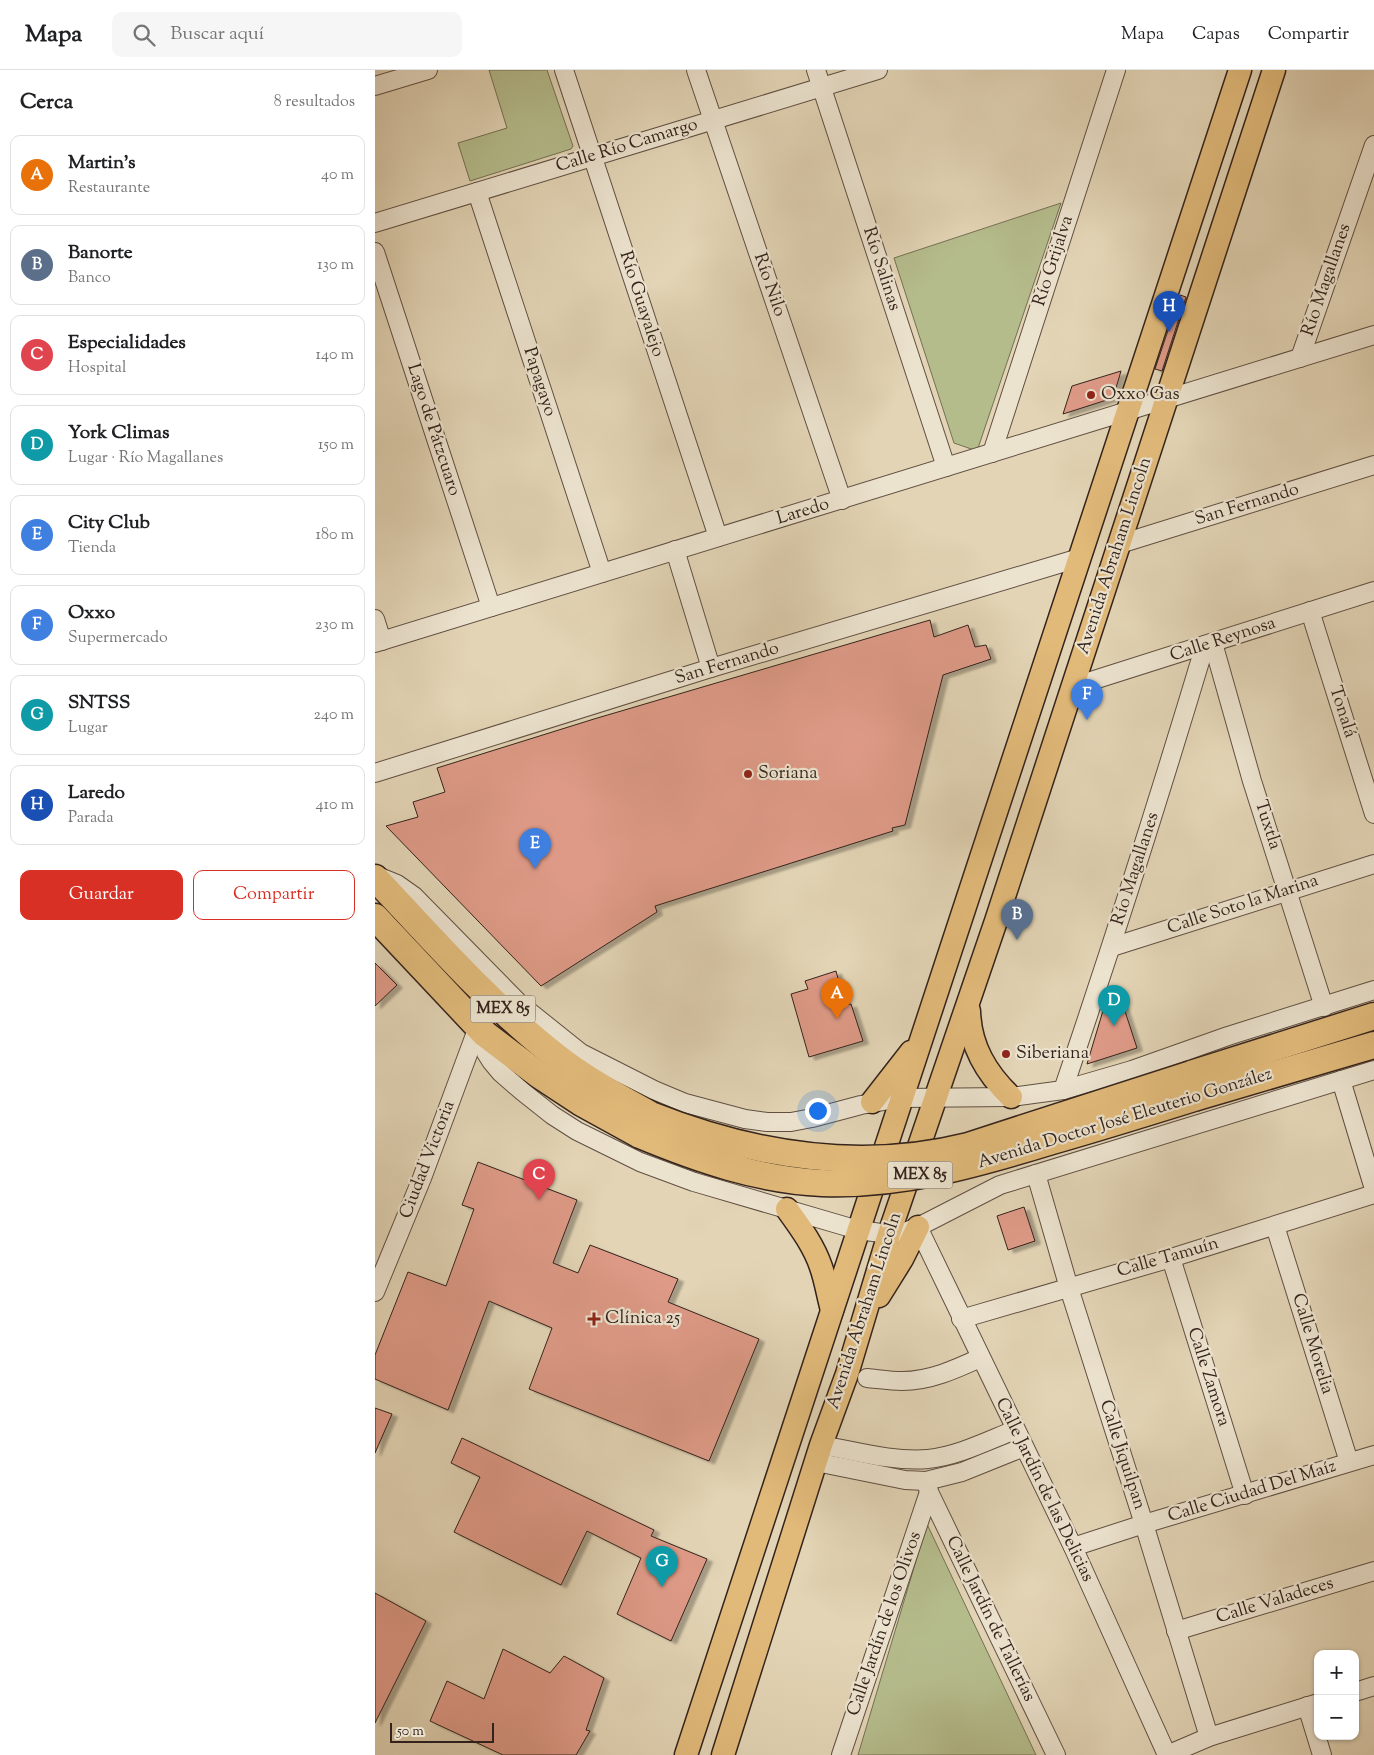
<!DOCTYPE html>
<html lang="es">
<meta charset="utf-8">
<style>
:root{--surface:#fff;--page:#f6f6f6;--text:#202124;--muted:#757577;--line:#e0e0e0;--accent:#d93025}
body{margin:0;font-family:"Sorts Mill Goudy",serif;background:var(--page);color:var(--text)}
.controls{position:absolute;right:15px;bottom:15px;display:grid;overflow:hidden;border-radius:10px;box-shadow:0 1px 4px #0004}
.controls button{width:45px;height:45px;display:grid;place-items:center;padding:0;border:0;border-bottom:1px solid var(--line);background:var(--surface);color:var(--text);font:25px sans-serif}
.scale{position:absolute;left:15px;bottom:12px;width:104px;box-sizing:border-box;padding-left:5px;border:2px solid #34231c;border-top:0;font-size:14px;line-height:18px;white-space:nowrap;color:#34231c;-webkit-text-stroke:4px #ece3cf;paint-order:stroke}
.you{position:absolute;left:442px;top:1040px;width:18px;height:18px;margin:-12px;border:4px solid #fff;border-radius:50%;background:#1a73e8;box-shadow:0 0 0 8px #1a73e833}
.badge{display:grid;place-items:center;width:32px;height:32px;border-radius:50%;background:var(--accent);color:#fff;font-size:16px;font-weight:700}
.pin{position:absolute;translate:-50% -41px;filter:drop-shadow(0 1px 2px #0008)}
.pin::after{content:'';position:absolute;top:26px;width:18px;height:15px;background:inherit;clip-path:polygon(0 0,100% 0,50% 100%)}
.list{margin:0;padding:0;list-style:none}
h2{display:flex;justify-content:space-between;align-items:center;height:65px;margin:0;padding:0 20px;font-size:21px}
h2 small{font-size:16px;font-weight:400;color:var(--muted)}
.list li{display:grid;grid-template-columns:32px 1fr auto;gap:15px;align-items:center;box-sizing:border-box;height:80px;margin:0 10px 10px;padding:0 10px;border:1px solid var(--line);border-radius:10px}
.list b{display:block;font-size:19px;white-space:nowrap}
.list p{margin:0;font-size:16px;white-space:nowrap;color:var(--muted)}
.list em{font-size:16px;font-style:normal;color:var(--muted)}
.actions{display:flex;gap:10px;padding:15px 20px}
.actions a{flex:1;padding:11px 0;border:1px solid var(--accent);border-radius:10px;text-align:center;font-size:18px;color:var(--accent)}
.actions .main{background:var(--accent);color:#fff}
.icon{flex:none;width:28px;height:28px;fill:none;stroke:currentColor;stroke-width:2;stroke-linecap:round;stroke-linejoin:round}
.map{position:relative;flex:none;width:999px;height:1685px;overflow:hidden}
header{display:flex;align-items:center;gap:30px;box-sizing:border-box;height:70px;padding:0 25px;background:var(--surface);border-bottom:1px solid var(--line)}
header strong{font-size:24px}
nav{display:flex;gap:28px;margin-inline-start:auto;font-size:18px}
.search{width:350px;height:45px;background:var(--page);display:flex;align-items:center;gap:12px;box-sizing:border-box;padding:0 18px;border-radius:10px;color:var(--muted);font-size:19px}
main{display:flex}
aside{flex:1;background:var(--surface)}
.map>svg:first-child{display:block}
</style>
<header>
<strong>Mapa</strong>
<div class="search"><svg class="icon" aria-label="search" viewBox="0 0 24 24"><circle cx="10" cy="10" r="6"/><path d="M15 15l6 6"/></svg>Buscar aquí</div>
<nav><a>Mapa</a><a>Capas</a><a>Compartir</a></nav>
</header>
<main>
<aside>
<h2>Cerca<small>8 resultados</small></h2>
<ul class="list">
<li><span class="badge" style="background:#e8710a">A</span><div><b>Martin's</b><p>Restaurante</p></div><em>40 m</em></li>
<li><span class="badge" style="background:#5c6f8a">B</span><div><b>Banorte</b><p>Banco</p></div><em>130 m</em></li>
<li><span class="badge" style="background:#e0444e">C</span><div><b>Especialidades</b><p>Hospital</p></div><em>140 m</em></li>
<li><span class="badge" style="background:#0f9aa8">D</span><div><b>York Climas</b><p>Lugar · Río Magallanes</p></div><em>150 m</em></li>
<li><span class="badge" style="background:#3f7fe0">E</span><div><b>City Club</b><p>Tienda</p></div><em>180 m</em></li>
<li><span class="badge" style="background:#3f7fe0">F</span><div><b>Oxxo</b><p>Supermercado</p></div><em>230 m</em></li>
<li><span class="badge" style="background:#0f9aa8">G</span><div><b>SNTSS</b><p>Lugar</p></div><em>240 m</em></li>
<li><span class="badge" style="background:#1a4fb4">H</span><div><b>Laredo</b><p>Parada</p></div><em>410 m</em></li>
</ul>
<div class="actions"><a class="main">Guardar</a><a>Compartir</a></div>
</aside>
<div class="map">
<svg width="999" height="1685" viewBox="0 0 999 1685">
<defs>
<filter id="shadow"><feDropShadow dx="5.5" dy="3" stdDeviation="1" flood-color="#0004"/></filter>
</defs>
<rect width="100%" height="100%" fill="#e2d4b5"/>
<filter id="stains"><feTurbulence type="fractalNoise" baseFrequency=".004" numOctaves="4"/><feColorMatrix values="0 0 0 0 .2 0 0 0 0 .09 0 0 0 0 .02 0 0 0 .5 -.17"/></filter>
<radialGradient id="worn" r=".72"><stop offset=".6" stop-color="#630" stop-opacity="0"/><stop offset="1" stop-color="#630" stop-opacity=".3"/></radialGradient>
<!-- green -->
<g fill="#b5bc8c" stroke="#747054">
<polygon points="114,0 172,0 198,76 196,79 95,111 83,73 132,58"/>
<polygon points="686,133 602,381 579,373 519,188"/>
<polygon points="552,1454 661,1685 483,1685"/>
</g>
<!-- building -->
<g fill="#de9a87" stroke="#34231c" filter="url(#shadow)">
<polygon points="805,225 811,227 787,301 780,299"/>
<polygon points="746,301 738,328 688,344 697,316"/>
<polygon points="555,550 559,567 593,555 600,577 611,575 616,589 568,605 530,755 517,758 518,761 280,836 282,842 166,916 11,756 43,747 38,732 70,722 62,698 219,649"/>
<polygon points="0,893 22,915 0,936"/>
<polygon points="461,901 470,935 476,934 488,971 434,987 416,924 433,919 430,911"/>
<polygon points="746,929 762,978 712,994 730,934"/>
<polygon points="103,1092 202,1130 178,1193 203,1203 215,1175 303,1209 293,1232 384,1269 334,1391 154,1319 177,1258 114,1231 73,1340 0,1309 0,1285 33,1202 71,1216 99,1139 87,1135"/>
<polygon points="649,1137 660,1171 633,1180 622,1146"/>
<polygon points="0,1338 17,1344 0,1383"/>
<polygon points="87,1368 279,1460 276,1466 332,1489 296,1571 242,1544 266,1488 212,1461 186,1515 79,1462 105,1407 76,1393"/>
<polygon points="0,1523 51,1551 0,1653"/>
<polygon points="128,1579 175,1603 189,1586 229,1608 211,1660 215,1661 201,1685 128,1685 55,1651 72,1611 109,1629"/>
</g>
<g fill="none" stroke-linecap="round" stroke-linejoin="round">
<defs>
<g id="minor">
<polyline points="189,0 343,467"/>
<polyline points="321,0 467,430"/>
<polyline points="441,0 571,397"/>
<polyline points="0,16 53,0"/>
<polyline points="102,122 227,503"/>
<polyline points="0,153 503,0"/>
<polyline points="0,182 116,537"/>
<polyline points="925,288 999,75"/>
<polyline points="617,383 741,0"/>
<polyline points="745,474 999,395"/>
<polyline points="300,480 336,598"/>
<polyline points="935,541 999,744"/>
<polyline points="0,549 7,571"/>
<polyline points="0,573 999,265"/>
<polyline points="838,573 877,711 949,937"/>
<polyline points="697,617 999,521"/>
<polyline points="0,703 336,598 704,488"/>
<polyline points="5,807 22,814 39,826 146,935 206,983 279,1020 310,1033 370,1049 392,1052 416,1052 437,1048 486,1035 526,1028 636,1027 688,1020 757,1000 853,966 999,920"/>
<polyline points="737,877 999,794"/>
<polyline points="110,964 111,983 116,991 126,1003 148,1022 177,1045 202,1061 265,1092 319,1112 483,1160 514,1164 530,1162 543,1157 625,1115 999,1000"/>
<polyline points="966,1010 999,1119"/>
<path d="M688 1020C738 873 785 725 830 575"/>
<polyline points="661,1104 694,1218 769,1454 834,1667"/>
<polyline points="900,1156 974,1392"/>
<polyline points="543,1157 698,1477 792,1685"/>
<polyline points="796,1188 870,1425"/>
<polyline points="0,1222 47,1108 103,957"/>
<polyline points="586,1249 796,1188 999,1124"/>
<path d="M492 1308C503 1309 516 1311 527 1311 555 1311 581 1299 605 1288"/>
<path d="M446 1375C480 1381 518 1392 553 1389 583 1386 612 1371 640 1360"/>
<polyline points="441,1392 530,1410 551,1411 587,1402 649,1377"/>
<polyline points="551,1411 554,1422 681,1685"/>
<polyline points="698,1477 769,1454 999,1385"/>
<polyline points="801,1561 999,1501"/>
<polyline points="980,1622 999,1616"/>
<polyline points="932,1636 947,1685"/>
<polyline points="466,1685 554,1422"/>
<polyline points="792,1685 834,1667 943,1633"/>
</g>
<g id="major">
<path d="M594 941C595 976 611 1003 636 1027"/>
<polyline points="497,1032 536,982"/>
<path d="M412 1139C425 1157 439 1176 446 1197 451 1211 453 1226 457 1240"/>
<polyline points="504,1226 527,1189 543,1157"/>
<polyline points="311,1685 865,0"/>
<polyline points="348,1685 446,1375 472,1304 514,1164 621,851 899,0"/>
</g>
<g id="highway">
<path d="M0 808C58 869 115 935 182 987 211 1010 244 1027 276 1045"/>
<polyline points="0,847 110,964 164,1005 205,1032 265,1065"/>
<polyline points="816,1004 999,946"/>
<polyline points="822,1027 999,975"/>
</g>
</defs>
<!-- minor casing -->
<use href="#minor" stroke="#604f42" stroke-width="20"/>
<!-- major casing -->
<use href="#major" stroke="#34231c" stroke-width="25"/>
<!-- highway casing -->
<use href="#highway" stroke="#34231c" stroke-width="29"/>
<!-- minor -->
<use href="#minor" stroke="#ece3cf" stroke-width="18"/>
<!-- major -->
<use href="#major" stroke="#e1ba7a" stroke-width="22"/>
<!-- highway -->
<use href="#highway" stroke="#e1ba7a" stroke-width="26"/>
<defs>
<g id="highway-bridge">
<path d="M276 1045C379 1086 485 1103 593 1076L816 1004"/>
<path d="M265 1065C323 1089 383 1110 447 1113 526 1116 602 1094 677 1071 726 1057 774 1042 822 1027"/>
</g>
</defs>
<!-- highway-bridge casing -->
<use href="#highway-bridge" stroke="#34231c" stroke-width="29" stroke-linecap="butt"/>
<!-- highway-bridge -->
<use href="#highway-bridge" stroke="#e1ba7a" stroke-width="26"/>
</g>
<!-- markers -->
<g fill="#8f2418" stroke="#ece3cf" stroke-width="2">
<circle cx="716" cy="325" r="5"/>
<circle cx="373" cy="704" r="5"/>
<circle cx="631" cy="984" r="5"/>
<path d="M216.5 1241.5h5v5h5v5h-5v5h-5v-5h-5v-5h5z"/>
</g>
<g text-anchor="middle" dominant-baseline="central" stroke-width="4.5" stroke-linejoin="round" paint-order="stroke">
<!-- shield labels -->
<g fill="#ece3cf" stroke="#6b5d52" stroke-width="1">
<rect x="95.5" y="925.5" width="65" height="27" rx="4"/>
<rect x="512.5" y="1091.5" width="65" height="27" rx="4"/>
</g>
<g font-size="16" font-weight="bold" fill="#34231c">
<text x="128" y="939">MEX 85</text>
<text x="545" y="1105">MEX 85</text>
</g>
<!-- street labels -->
<g font-size="18" fill="#34231c" stroke="#ece3cf">
<text transform="translate(252 76) rotate(-17)">Calle Río Camargo</text>
<text transform="translate(679 191) rotate(-72)">Río Grijalva</text>
<text transform="translate(506 199) rotate(72)">Río Salinas</text>
<text transform="translate(952 210) rotate(-71)">Río Magallanes</text>
<text transform="translate(394 215) rotate(71)">Río Nilo</text>
<text transform="translate(266 234) rotate(72)">Río Guayalejo</text>
<text transform="translate(164 312) rotate(72)">Papagayo</text>
<text transform="translate(58 360) rotate(72)">Lago de Pátzcuaro</text>
<text transform="translate(872 435) rotate(-17)">San Fernando</text>
<text transform="translate(428 442) rotate(-17)">Laredo</text>
<text transform="translate(740 486) rotate(-72)">Avenida Abraham Lincoln</text>
<text transform="translate(848 570) rotate(-18)">Calle Reynosa</text>
<text transform="translate(352 594) rotate(-17)">San Fernando</text>
<text transform="translate(967 642) rotate(72)">Tonalá</text>
<text transform="translate(892 755) rotate(72)">Tuxtla</text>
<text transform="translate(761 799) rotate(-72)">Río Magallanes</text>
<text transform="translate(868 835) rotate(-18)">Calle Soto la Marina</text>
<text transform="translate(750 1049) rotate(-17)">Avenida Doctor José Eleuterio González</text>
<text transform="translate(53 1090) rotate(-69)">Ciudad Victoria</text>
<text transform="translate(793 1188) rotate(-16)">Calle Tamuín</text>
<text transform="translate(490 1241) rotate(-72)">Avenida Abraham Lincoln</text>
<text transform="translate(937 1274) rotate(73)">Calle Morelia</text>
<text transform="translate(833 1307) rotate(72)">Calle Zamora</text>
<text transform="translate(747 1385) rotate(72)">Calle Jiquilpan</text>
<text transform="translate(669 1420) rotate(64)">Calle Jardín de las Delicias</text>
<text transform="translate(877 1422) rotate(-17)">Calle Ciudad Del Maíz</text>
<text transform="translate(900 1531) rotate(-17)">Calle Valadeces</text>
<text transform="translate(615 1549) rotate(64)">Calle Jardín de Tallerías</text>
<text transform="translate(510 1554) rotate(-71)">Calle Jardín de los Olivos</text>
</g>
<!-- poi labels -->
<g font-size="18" fill="#34231c" stroke="#ece3cf" text-anchor="start">
<text x="726" y="325">Oxxo Gas</text>
<text x="383" y="704">Soriana</text>
<text x="641" y="984">Siberiana</text>
<text x="230" y="1249">Clínica 25</text>
</g>
</g>
<rect width="100%" height="100%" filter="url(#stains)"/>
<rect width="100%" height="100%" fill="url(#worn)"/>
</svg>
<div class="controls">
<button>+</button>
<button>−</button>
</div>
<div class="scale">50 m</div>
<div class="you"></div>
<div class="pin badge" style="left:462px;top:949px;background:#e8710a">A</div>
<div class="pin badge" style="left:642px;top:870px;background:#5c6f8a">B</div>
<div class="pin badge" style="left:164px;top:1130px;background:#e0444e">C</div>
<div class="pin badge" style="left:739px;top:956px;background:#0f9aa8">D</div>
<div class="pin badge" style="left:160px;top:799px;background:#3f7fe0">E</div>
<div class="pin badge" style="left:712px;top:650px;background:#3f7fe0">F</div>
<div class="pin badge" style="left:287px;top:1517px;background:#0f9aa8">G</div>
<div class="pin badge" style="left:794px;top:262px;background:#1a4fb4">H</div>
</div>
</main>
